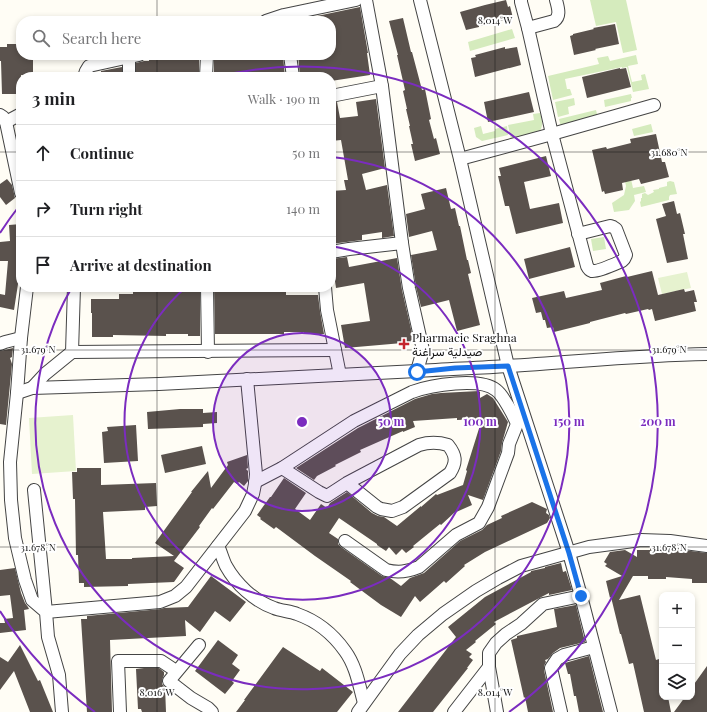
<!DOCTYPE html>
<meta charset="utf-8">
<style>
:root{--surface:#fff;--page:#f2f2f2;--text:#202124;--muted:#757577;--line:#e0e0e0}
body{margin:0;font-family:"Playfair Display",Vazirmatn,serif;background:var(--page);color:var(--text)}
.controls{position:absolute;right:12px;bottom:12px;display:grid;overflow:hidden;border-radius:8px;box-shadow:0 2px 6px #0003}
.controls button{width:36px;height:36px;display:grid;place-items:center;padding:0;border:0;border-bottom:1px solid var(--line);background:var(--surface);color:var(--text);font:20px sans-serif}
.stop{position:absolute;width:12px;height:12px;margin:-9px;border:3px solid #1a73e8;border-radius:50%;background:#fff}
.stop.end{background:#1a73e8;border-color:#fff;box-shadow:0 1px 4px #0008}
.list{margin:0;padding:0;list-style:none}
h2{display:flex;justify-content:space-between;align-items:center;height:52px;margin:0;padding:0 16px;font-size:17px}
h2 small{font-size:13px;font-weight:400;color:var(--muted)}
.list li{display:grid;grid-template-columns:26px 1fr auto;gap:12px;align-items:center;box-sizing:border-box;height:56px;padding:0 16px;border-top:1px solid var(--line)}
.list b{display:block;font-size:15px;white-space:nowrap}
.list em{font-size:13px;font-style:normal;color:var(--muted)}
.icon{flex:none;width:22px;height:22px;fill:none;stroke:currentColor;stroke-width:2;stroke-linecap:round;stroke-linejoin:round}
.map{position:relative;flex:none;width:707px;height:712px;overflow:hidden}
.search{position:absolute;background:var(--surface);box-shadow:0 2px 6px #0003;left:16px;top:16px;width:320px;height:44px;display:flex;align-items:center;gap:10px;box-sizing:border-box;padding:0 14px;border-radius:16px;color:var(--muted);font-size:15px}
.panel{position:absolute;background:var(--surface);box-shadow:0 2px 6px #0003;left:16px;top:72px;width:320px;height:220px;border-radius:16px}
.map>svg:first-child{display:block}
</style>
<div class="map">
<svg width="707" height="712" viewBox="0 0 707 712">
<rect width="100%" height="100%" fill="#fffdf5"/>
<!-- green -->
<g fill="#d5ebbd">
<polygon points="590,0 626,0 637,50 623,53 616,22 596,26"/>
<polygon points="512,29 515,38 470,51 468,42"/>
<polygon points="636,55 638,64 628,66 632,82 642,80 641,75 645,74 649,89 633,92 627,67 622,68 622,67 565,79 567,89 570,89 572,95 553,100 548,76 599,64 597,58 608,56 610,61"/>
<polygon points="631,94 632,98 631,98 631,101 605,107 604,100"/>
<polygon points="574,98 575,105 568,107 569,114 558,117 555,102"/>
<polygon points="596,110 598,118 561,127 559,119"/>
<path d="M540 113C542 120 544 126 539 132L511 139 508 125 534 120 533 114Z"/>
<polygon points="651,124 653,132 634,136 632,129"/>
<polygon points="481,126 483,134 495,131 495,129 507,126 508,135 482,141 476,137 474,128"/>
<polygon points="628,166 633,188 644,186 646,192 634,195 635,201 629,210 614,212 612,203 624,195 626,186 622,167"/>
<polygon points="670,181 674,182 677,194 670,195 669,197 669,200 641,207 640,202 641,201 641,198 642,198 642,194 645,193 648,195 654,192 653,190 659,189 659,188 667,186 667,182"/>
<polygon points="604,237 606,249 593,251 591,239"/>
</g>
<!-- pitch -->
<g fill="#e6f2cf">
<polygon points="687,272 691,288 662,294 658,278"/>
<polygon points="73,415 76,471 32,474 29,418"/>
</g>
<!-- building -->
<g fill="#5a524d">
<polygon points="506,0 508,7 510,6 513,18 479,26 479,27 466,30 460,12 485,5"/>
<polygon points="360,7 368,53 367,53 370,75 331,81 331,77 300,77 298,55 331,55 331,21 318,21 317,16"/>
<polygon points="403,18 411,52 412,52 421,86 422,90 425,89 431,119 429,120 434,139 436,138 440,154 415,161 411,144 413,144 409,126 410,126 406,109 407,109 403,91 405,90 397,55 398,55 389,21"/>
<polygon points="615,24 619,44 595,49 596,50 574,55 570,36 573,35 573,34 594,29 593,28"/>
<polygon points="7,44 20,44 20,55 33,55 33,76 21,75 21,92 16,92 16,94 2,94 1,61 0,61 0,47 7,47"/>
<polygon points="505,47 505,49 517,47 521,65 475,77 471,58 476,57 475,55"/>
<polygon points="160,55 199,55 199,77 136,77 136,63 144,61 149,61 149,56 160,56"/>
<polygon points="214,55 261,55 261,58 283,56 285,77 214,77"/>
<polygon points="122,67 122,77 101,77 101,71"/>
<polygon points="620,68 620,69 626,68 631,87 587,98 582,77"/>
<polygon points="529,92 534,112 488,122 484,102"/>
<polygon points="376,99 385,168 362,174 366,190 387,185 394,236 382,238 382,232 362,235 362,240 331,244 331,191 346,190 344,180 348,180 341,140 331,141 331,103 337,102 340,118 358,116 356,102"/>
<polygon points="656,134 662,162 665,162 669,177 641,184 639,179 622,183 623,190 605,194 604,191 602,192 592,150 606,147 607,149 631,143 630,139"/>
<polygon points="546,156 551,176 524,182 530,209 559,203 563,223 516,234 509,206 505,206 498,176 501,176 499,168"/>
<polygon points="7,179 12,185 15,198 6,205 0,197 0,184"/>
<polygon points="446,188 451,209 455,208 459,226 460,226 467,260 468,260 471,273 468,274 480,325 457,331 449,300 421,307 416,287 411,255 437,250 432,231 409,237 406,214 425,209 421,194"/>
<polygon points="674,201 677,214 680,213 685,234 683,234 688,259 667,263 656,219 666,216 662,204"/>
<polygon points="21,224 21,283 20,284 18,284 14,310 0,307 0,294 5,295 8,261 0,261 0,242 10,241 9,225"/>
<polygon points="570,247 575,267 529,279 524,259"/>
<polygon points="347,257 349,267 397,258 402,290 414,342 345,348 341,325 370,321 364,283 336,288 333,267 331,267 331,259"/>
<polygon points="652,271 658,295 684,289 685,292 694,290 697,302 694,302 696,311 655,321 652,309 649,310 648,309 626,314 625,313 590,322 590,323 554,332 553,327 547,328 545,320 543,320 541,312 536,313 532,298 564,291 566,298 602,290 600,283 626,276 627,277"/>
<polygon points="133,287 200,287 200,336 188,336 188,334 166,334 166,336 113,335 113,337 92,337 92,313 91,313 91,299 119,299 119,294 133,294"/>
<polygon points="214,287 286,287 286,295 318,295 320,311 324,334 304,334 304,332 284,332 284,334 215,334"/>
<polygon points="13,348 12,357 10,358 12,364 6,425 0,424 0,351"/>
<polygon points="479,391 480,392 480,398 487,394 493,398 508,422 502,443 501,451 483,500 468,495 472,505 454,513 441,525 440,524 413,546 414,547 406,553 402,549 396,555 389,547 386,551 377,545 377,544 339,518 329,533 338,539 338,544 341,547 382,576 390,578 401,586 410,578 424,573 460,541 482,530 487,525 502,518 501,516 532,502 547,509 546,513 549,515 550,518 547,523 485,552 464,565 465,566 446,583 444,581 420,602 415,596 401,617 381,605 350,582 351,581 315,556 276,527 274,529 260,519 261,518 257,515 270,497 271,497 284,478 306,493 295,509 310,520 321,504 327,508 330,503 347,492 372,513 378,516 384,517 397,526 421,506 421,507 436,494 437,495 463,485 467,471 466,470 482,419 457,420 457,418 413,421 415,427 403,432 403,431 360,450 361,452 335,465 336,466 317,476 314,480 296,468 358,428 415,399 432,394 441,393"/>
<polygon points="180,409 203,409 203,413 217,412 217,423 203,424 203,427 148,429 147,412"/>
<polygon points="136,425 138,461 104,463 102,432 108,431 107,427"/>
<polygon points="202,446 206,464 165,473 161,455"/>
<polygon points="247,455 248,468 246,469 248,471 248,481 244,486 239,482 237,484 234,482 213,509 212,508 199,526 200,527 174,561 184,568 174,582 128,584 128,586 84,587 84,583 79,583 78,555 76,555 75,499 73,499 72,472 77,472 77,468 101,468 101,485 156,483 157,506 145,507 145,510 103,512 106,559 132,559 132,558 174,556 155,543 192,492 191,492 208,471 211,488 228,465 227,462"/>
<polygon points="650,548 668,548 668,550 691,551 707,553 707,583 692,583 692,579 666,577 666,579 648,579 648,576 633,576 619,600 640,595 656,660 659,659 662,674 662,697 668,697 671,712 644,712 633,663 629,664 621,634 620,634 611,597 610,598 606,581 622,576 605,566 607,564 604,562 610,552 625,550 637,557 637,550 650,550"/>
<polygon points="561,563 563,572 566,571 572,590 549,595 549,593 494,622 496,624 475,641 476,642 466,650 472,654 469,657 473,660 467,668 468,668 433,712 398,712 456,637 448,627 485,597 531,572 531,571 545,568 545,567"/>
<polygon points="15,568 21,593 25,603 28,607 29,609 24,610 26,630 0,633 0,623 5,623 4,619 13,618 10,595 0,596 0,570"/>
<polygon points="211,576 246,602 230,622 215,611 200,632 185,620 186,636 110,640 112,712 87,712 81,619 87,619 87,616 161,609 164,608 188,607"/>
<polygon points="576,605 585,642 560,648 553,653 548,659 545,660 546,662 544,666 544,670 553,712 528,712 525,697 524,698 511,640 517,638 517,636 557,627 554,609"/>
<polygon points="218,640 238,655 232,664 240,670 232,681 234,683 225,694 195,671"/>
<polygon points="20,645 38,681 40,680 53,712 30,712 14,671 0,690 0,657 8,662"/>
<polygon points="283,647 320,671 322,668 353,692 337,712 236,712 245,700 244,700"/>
<polygon points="589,656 603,712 579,712 576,696 574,696 570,674 568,674 565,663"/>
<polygon points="707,666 707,712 674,712 685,697 692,697 692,687"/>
<polygon points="144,668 159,668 164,672 164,675 162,680 162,684 165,687 166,712 142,712 141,709 138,709 136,669"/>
</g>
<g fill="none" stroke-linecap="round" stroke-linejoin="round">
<defs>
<g id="minor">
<polyline points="366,0 382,86 402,243 409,288 423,350 417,371"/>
<polyline points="420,0 460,159 508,366 569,553 581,596 611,712"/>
<path d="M521 0V2L528 28 552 134 587 266C588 268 589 270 592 271 598 272 615 264 622 261L624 259 626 255 616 229 613 227 610 226 578 234"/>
<polyline points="266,21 284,15 356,0"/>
<path d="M528 28 554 21C561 16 558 8 556 0"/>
<polyline points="290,55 293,77"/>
<polyline points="84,77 86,71 89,66 139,55"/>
<polyline points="129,77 129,58"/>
<polyline points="206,77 207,55"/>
<polyline points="331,96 382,86"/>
<polyline points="0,115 3,117 6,122 21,193"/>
<polyline points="6,122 21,114"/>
<polyline points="460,159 552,134 654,105"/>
<polyline points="331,252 349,249 402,243"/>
<polyline points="27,287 21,338 17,393 10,462 11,500 15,538 25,580 32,600 46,612 48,637 59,675 62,712"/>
<polyline points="207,287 208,352"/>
<polyline points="325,287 327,310 340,375"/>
<polyline points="0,344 5,342 21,338"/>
<polyline points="72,352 335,350"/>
<polyline points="32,388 45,374 72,352 74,287"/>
<path d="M17 393 32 388 159 384 417 371C447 369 478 368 508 366 575 362 641 355 707 354"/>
<path d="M282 468 319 492 327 496 347 483 419 445C429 442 438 442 448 445 456 455 457 462 450 473L403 507 392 511 381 509 377 507 347 483"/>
<path d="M255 482 282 468 354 421 412 392C431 385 480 377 496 390 503 395 514 416 517 424L509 444 508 453 488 507 479 523 456 535 419 567C407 572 398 573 386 570L345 541"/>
<polyline points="34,490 46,612 160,602 175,596 186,587 245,511 253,494 255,484 256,474 247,379"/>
<path d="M218 546C221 552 223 560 226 566 236 584 254 601 274 608 281 611 290 611 297 614 317 621 333 634 345 651 356 666 359 685 364 703"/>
<polyline points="199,645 169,681 191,698 208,708 212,712"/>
<polyline points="489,667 497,712"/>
<polyline points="120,712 118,661 161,661 176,671"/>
<polyline points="358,712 400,654 418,635 443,614 476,591 498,578 521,566 589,547 641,540 670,541 707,546"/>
<polyline points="454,712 489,667 489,653 496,643 506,634 521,624 543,604 581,596"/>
<polyline points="561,712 551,668 557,659 564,655 594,647"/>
</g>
</defs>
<!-- minor casing -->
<use href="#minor" stroke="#444" stroke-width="14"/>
<!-- minor -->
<use href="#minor" stroke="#fff" stroke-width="12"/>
</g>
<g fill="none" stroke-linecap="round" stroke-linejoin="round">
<!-- route -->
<polyline stroke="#1a73e8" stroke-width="5" points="417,372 455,368 508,366 569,553 581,596"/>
</g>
<!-- ticks -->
<path fill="none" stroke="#111" stroke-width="1" stroke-opacity="0.45" d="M157 0V21M495 0V712M157 55V77M0 152H21M331 152H707M157 287V712M0 350H707M0 547H707"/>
<!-- distance rings -->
<circle cx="302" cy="422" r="89" fill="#7b2cbf" fill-opacity=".12"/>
<g fill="none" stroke="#7b2cbf" stroke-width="2">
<circle cx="302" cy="422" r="89"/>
<path d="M331 246A178 178 0 1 1 185 288"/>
<path d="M332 157A267 267 0 1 1 71 289"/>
<path d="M95 712A356 356 0 0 1 0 611M0 233A356 356 0 0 1 20 205M216 77A356 356 0 0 1 509 712"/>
</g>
<!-- markers -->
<path fill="#c4262e" stroke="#fff" stroke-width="1.5" d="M402 338h4v4h4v4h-4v4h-4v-4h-4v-4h4z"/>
<g text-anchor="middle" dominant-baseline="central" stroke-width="4" stroke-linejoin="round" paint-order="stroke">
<!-- poi labels -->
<g font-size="12" fill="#111" stroke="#fff" text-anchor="start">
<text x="412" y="337">Pharmacie Sraghna<tspan x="412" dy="14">صيدلية سراغنة</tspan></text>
</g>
</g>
<g font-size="10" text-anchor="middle" fill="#111" stroke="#fff" stroke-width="4" stroke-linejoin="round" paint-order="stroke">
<text x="495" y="24">8.014°W</text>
<text x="669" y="156">31.680°N</text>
<text x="38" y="353">31.679°N</text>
<text x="669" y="353">31.679°N</text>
<text x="38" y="551">31.678°N</text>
<text x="669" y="551">31.678°N</text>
<text x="157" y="696">8.016°W</text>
<text x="495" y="696">8.014°W</text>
</g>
<circle cx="302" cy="422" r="6" fill="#7b2cbf" stroke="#fff" stroke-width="2"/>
<g font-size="12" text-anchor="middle" font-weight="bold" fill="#7b2cbf" stroke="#fff" stroke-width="4" stroke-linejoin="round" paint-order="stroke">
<text x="391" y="426">50 m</text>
<text x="480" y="426">100 m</text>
<text x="569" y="426">150 m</text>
<text x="658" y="426">200 m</text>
</g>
</svg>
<div class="controls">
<button>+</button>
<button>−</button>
<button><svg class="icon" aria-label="layers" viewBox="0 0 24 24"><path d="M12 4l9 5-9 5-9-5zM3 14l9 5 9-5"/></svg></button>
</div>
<div class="stop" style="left:417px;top:372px"></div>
<div class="stop end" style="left:581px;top:596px"></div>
<div class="search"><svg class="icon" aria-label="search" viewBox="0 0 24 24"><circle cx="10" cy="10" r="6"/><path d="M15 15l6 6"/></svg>Search here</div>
<section class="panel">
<h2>3 min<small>Walk · 190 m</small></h2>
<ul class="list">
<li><svg class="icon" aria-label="ahead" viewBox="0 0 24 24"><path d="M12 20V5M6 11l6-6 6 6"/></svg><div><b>Continue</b></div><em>50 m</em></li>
<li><svg class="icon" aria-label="right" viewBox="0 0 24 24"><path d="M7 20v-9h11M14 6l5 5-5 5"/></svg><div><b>Turn right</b></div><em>140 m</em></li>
<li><svg class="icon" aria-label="arrive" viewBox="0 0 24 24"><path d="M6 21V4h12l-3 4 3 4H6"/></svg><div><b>Arrive at destination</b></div></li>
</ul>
</section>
</div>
